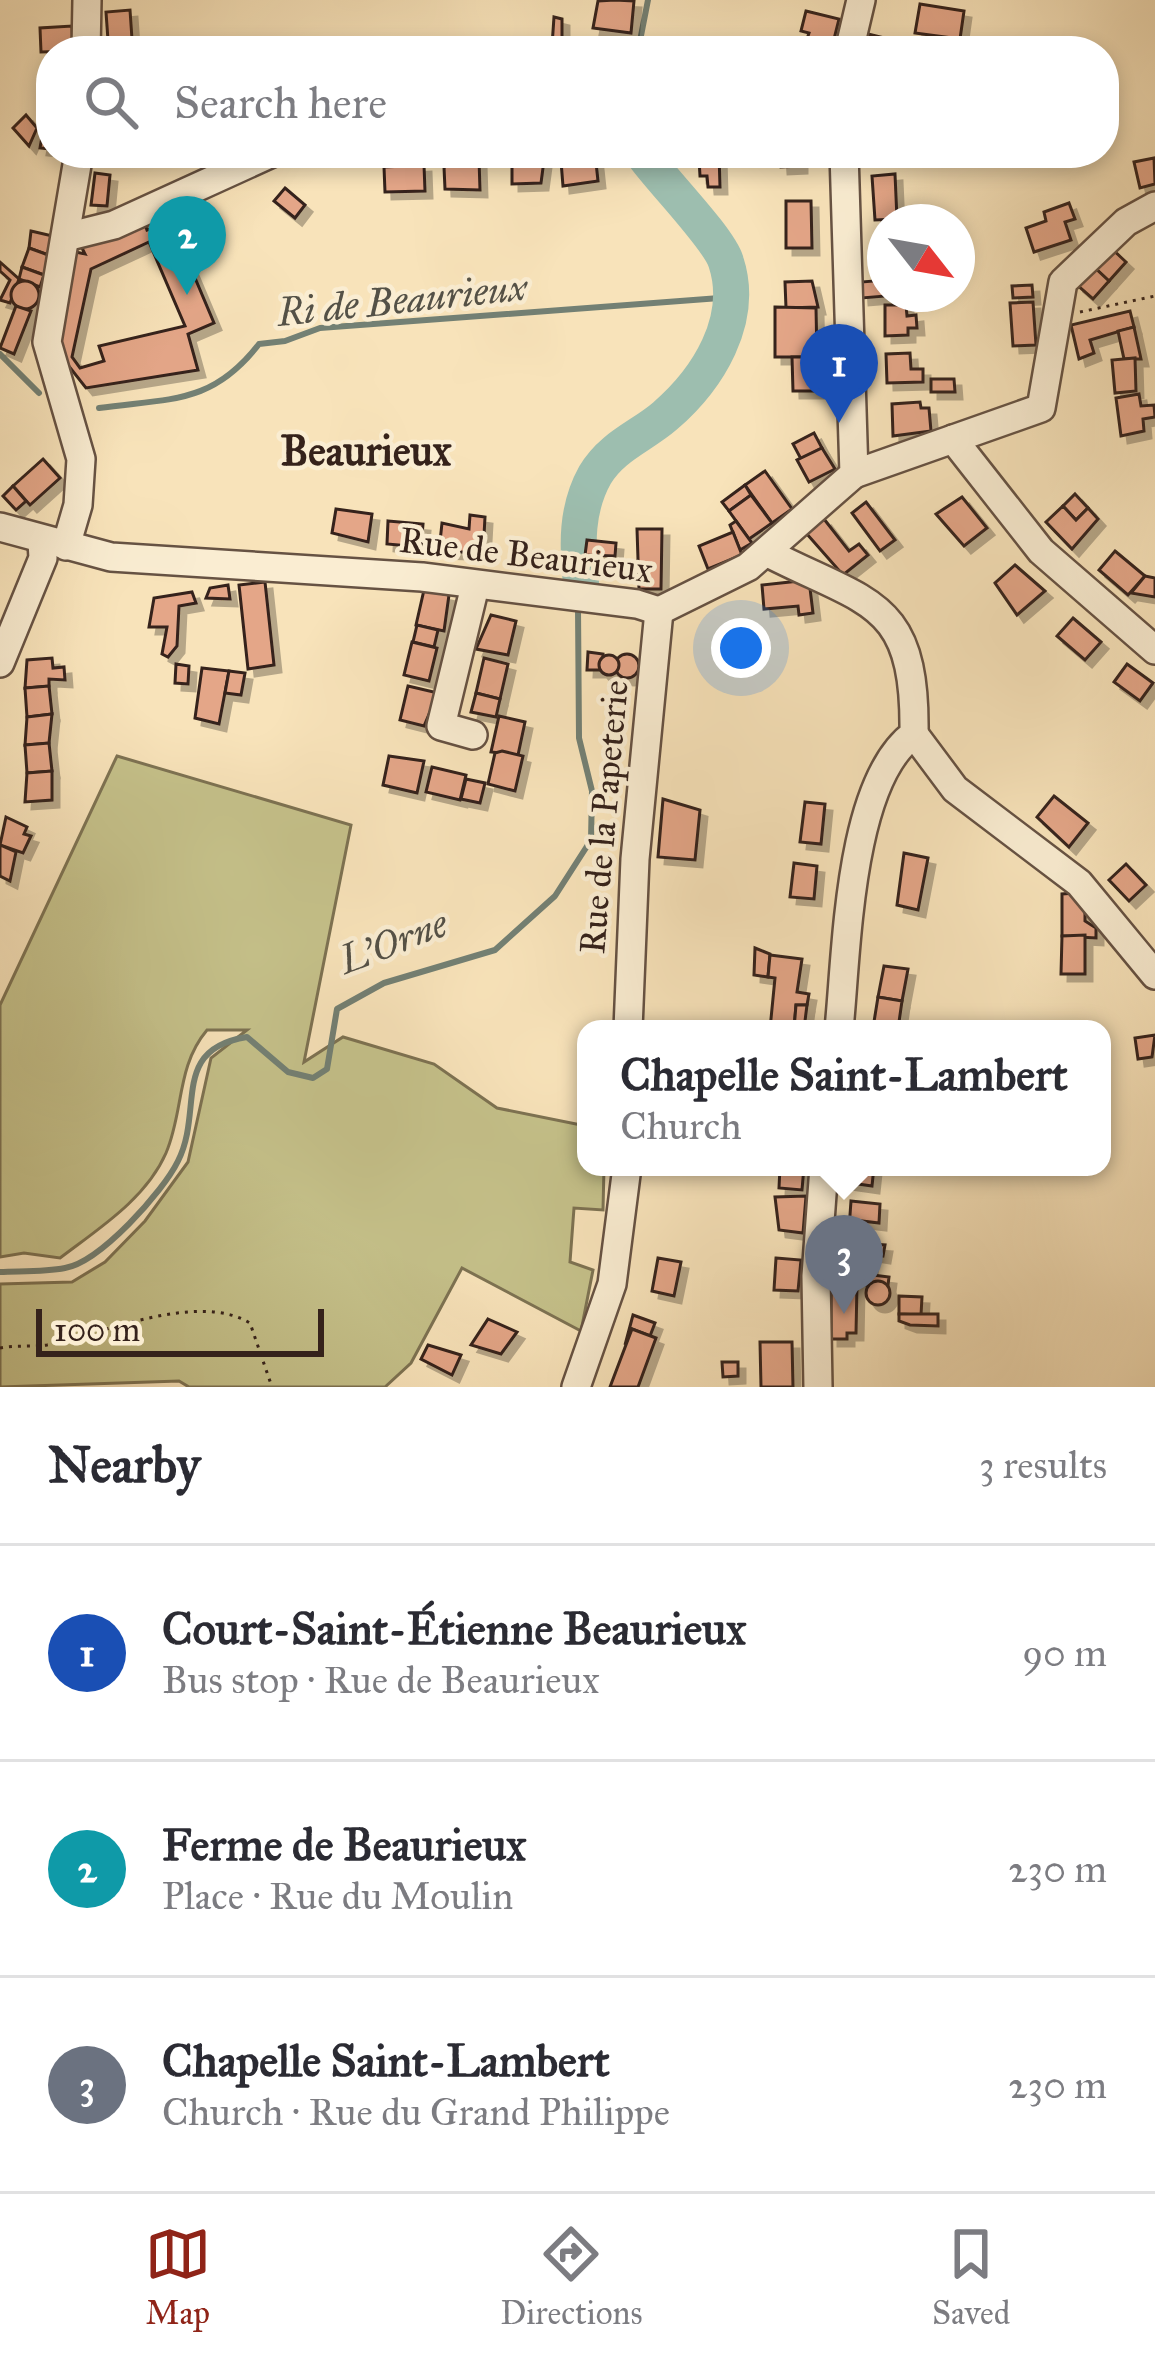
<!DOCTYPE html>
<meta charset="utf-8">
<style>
:root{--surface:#fff;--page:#f7f7f7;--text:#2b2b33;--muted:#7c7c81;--line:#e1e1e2;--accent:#8f2418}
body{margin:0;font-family:"IM FELL Great Primer",serif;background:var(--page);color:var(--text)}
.compass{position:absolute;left:867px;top:204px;width:108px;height:108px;border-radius:50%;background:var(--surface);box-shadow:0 6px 18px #0003;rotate:121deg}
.scale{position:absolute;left:36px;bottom:30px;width:288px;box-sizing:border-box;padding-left:12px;border:6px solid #35221b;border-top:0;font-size:33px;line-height:42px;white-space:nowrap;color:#35221b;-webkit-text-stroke:9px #faedd2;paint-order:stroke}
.you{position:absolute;left:741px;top:648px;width:42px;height:42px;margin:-30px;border:9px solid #fff;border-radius:50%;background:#1a73e8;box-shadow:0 0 0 18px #1a73e833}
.badge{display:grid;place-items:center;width:78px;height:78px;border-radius:50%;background:var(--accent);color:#fff;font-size:39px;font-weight:700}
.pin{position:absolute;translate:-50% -99px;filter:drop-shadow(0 3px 6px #0008)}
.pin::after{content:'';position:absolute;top:63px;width:42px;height:36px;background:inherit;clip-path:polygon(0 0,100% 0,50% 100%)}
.popup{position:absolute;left:577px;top:1020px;width:534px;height:156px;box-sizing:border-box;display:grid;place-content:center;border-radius:24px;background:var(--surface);filter:drop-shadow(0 3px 9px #0005);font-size:39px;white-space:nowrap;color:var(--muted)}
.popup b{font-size:45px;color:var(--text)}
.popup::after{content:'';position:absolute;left:50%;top:100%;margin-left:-24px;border:24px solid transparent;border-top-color:var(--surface)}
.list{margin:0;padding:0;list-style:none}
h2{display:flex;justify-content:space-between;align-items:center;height:156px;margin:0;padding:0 48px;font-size:51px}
h2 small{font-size:39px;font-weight:400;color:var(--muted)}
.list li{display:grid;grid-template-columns:78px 1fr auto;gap:36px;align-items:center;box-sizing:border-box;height:216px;padding:0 48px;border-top:3px solid var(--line)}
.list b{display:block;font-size:45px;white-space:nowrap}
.list p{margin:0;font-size:39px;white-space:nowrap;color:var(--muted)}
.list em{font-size:39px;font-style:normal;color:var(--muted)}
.icon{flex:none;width:66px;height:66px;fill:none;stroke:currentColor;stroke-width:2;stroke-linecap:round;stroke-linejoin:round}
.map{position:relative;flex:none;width:1155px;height:1387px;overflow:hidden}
.search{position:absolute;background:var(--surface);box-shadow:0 6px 18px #0003;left:36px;right:36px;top:36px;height:132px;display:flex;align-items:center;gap:30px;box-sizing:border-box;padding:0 42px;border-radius:48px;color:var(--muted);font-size:45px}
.sheet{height:804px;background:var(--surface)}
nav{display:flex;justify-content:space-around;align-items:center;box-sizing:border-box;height:168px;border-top:3px solid var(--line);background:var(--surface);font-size:33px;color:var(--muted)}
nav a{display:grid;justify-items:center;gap:6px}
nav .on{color:var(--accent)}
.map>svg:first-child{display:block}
</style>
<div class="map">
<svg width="1155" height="1387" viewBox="0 0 1155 1387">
<defs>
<filter id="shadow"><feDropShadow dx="7" dy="7" stdDeviation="0" flood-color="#0004"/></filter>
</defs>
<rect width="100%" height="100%" fill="#f8e3ba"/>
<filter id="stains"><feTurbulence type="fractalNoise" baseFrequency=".00167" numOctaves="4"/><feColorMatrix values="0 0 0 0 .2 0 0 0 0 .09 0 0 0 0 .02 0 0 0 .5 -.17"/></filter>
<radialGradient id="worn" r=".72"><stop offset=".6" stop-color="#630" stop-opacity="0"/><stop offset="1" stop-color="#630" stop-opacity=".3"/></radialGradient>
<!-- green -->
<path fill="#c5c18a" stroke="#7d7252" stroke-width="3" d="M117 756 351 825 304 1062 343 1037 434 1064 497 1108 586 1126V1167H604L603 1210 574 1208 570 1262 593 1270 581 1331 462 1268 411 1363 385 1387H189L179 1381 0 1387V1284L72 1282 105 1262 145 1221 188 1162 211 1058 247 1030H207C176 1067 184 1111 166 1153 146 1199 98 1229 60 1258L24 1253 0 1257V1005Z"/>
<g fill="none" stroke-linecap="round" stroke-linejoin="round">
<!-- stream -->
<g stroke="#738074" stroke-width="6">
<polyline points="638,51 648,0"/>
<polyline points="0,354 39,393"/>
<path d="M99 408C170 398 212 405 259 344L285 341 320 328 733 297"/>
<path d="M0 1272C21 1271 45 1272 65 1268 100 1262 163 1192 178 1161 204 1110 170 1049 247 1037L288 1072 313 1078 327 1069 337 1009 384 983 495 950 555 896 591 840 592 791 579 738 578 608"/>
</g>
<!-- river -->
<path stroke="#9dbeaf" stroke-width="36" d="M581 583C577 545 576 509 595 475 612 446 642 436 665 416 708 379 745 320 726 262 719 238 660 179 642 153"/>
</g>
<!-- building -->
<g fill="#e4a688" stroke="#35221b" stroke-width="3" fill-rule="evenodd" filter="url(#shadow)">
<polygon points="615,0 634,1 631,33 593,28 598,1"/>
<polygon points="920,4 964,11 960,39 915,33"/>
<polygon points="130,10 132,39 108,40 106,12"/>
<polygon points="806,11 839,19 831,51 813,51 813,44 806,42 809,33 801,31"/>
<polygon points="554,17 562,19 562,47 552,46"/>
<polygon points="72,26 73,51 41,52 40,28"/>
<polygon points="868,34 893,40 890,51 864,51"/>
<polygon points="108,40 132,39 133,51 109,51"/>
<polygon points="49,98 51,98 51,149 40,148"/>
<polygon points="26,115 37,128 29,146 13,128"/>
<polygon points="534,153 545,153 541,183 512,184 512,165 535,164"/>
<polygon points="583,153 595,153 598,181 563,186 561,161 584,159"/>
<polygon points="706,153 719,153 720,187 708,187 707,176 700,176 699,159"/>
<polygon points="780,153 800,153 800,166 781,167"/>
<polygon points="1154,158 1155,184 1140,188 1134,162"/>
<polygon points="479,159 480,190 445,189 444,167"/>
<polygon points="424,165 425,191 385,192 384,167"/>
<polygon points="95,173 110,175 107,206 91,205"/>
<polygon points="895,174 897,219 875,220 872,176"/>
<polygon points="285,188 305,205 295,218 274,201"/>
<polygon points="786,201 811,201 812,248 786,248"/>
<polygon points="1069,203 1075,219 1065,222 1071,240 1034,252 1026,228 1046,221 1044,212"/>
<path d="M143 219 147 230 171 221 214 323 188 334 198 370 86 388 53 346 71 251 85 254 81 246ZM149 242 185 326 99 346 104 361 80 368 72 357 91 269Z"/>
<polygon points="31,231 57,237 51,256 29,248"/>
<polygon points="29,248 51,256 44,275 22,267"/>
<polygon points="1111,248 1126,262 1109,281 1094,267"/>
<polygon points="0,262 19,279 10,303 0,300 10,280 0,271"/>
<polygon points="22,267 44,275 40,287 19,279"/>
<polygon points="1094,267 1109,281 1093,299 1077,285"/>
<polygon points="885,280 886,296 862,298 861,282"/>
<polygon points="812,281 818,307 786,308 785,282"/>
<circle cx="25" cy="295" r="14"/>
<polygon points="1032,285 1033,297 1013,298 1012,286"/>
<polygon points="1033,302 1036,345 1013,346 1010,303"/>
<polygon points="885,305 906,305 907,316 916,315 917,328 908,328 908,335 885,336"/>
<polygon points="16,306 31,311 14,354 0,348"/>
<polygon points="775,307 816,308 817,357 775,357"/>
<polygon points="1130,311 1134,327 1090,340 1094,353 1079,359 1071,325"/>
<polygon points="1134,327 1141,359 1124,359 1118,331"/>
<polygon points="910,353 911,369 923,369 923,382 887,383 886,354"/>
<polygon points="792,357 817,357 821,391 793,391"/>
<polygon points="1135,358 1136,391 1115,393 1112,360"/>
<polygon points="931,379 954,379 955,392 931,392"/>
<polygon points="1139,394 1141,406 1154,405 1155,417 1143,419 1144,431 1121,436 1116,398"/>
<polygon points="920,402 921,408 929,408 931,431 893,436 892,404"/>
<polygon points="814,433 822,448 801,459 793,444"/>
<polygon points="822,448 835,469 809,482 797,460"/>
<polygon points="43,459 60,478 30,505 13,486"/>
<polygon points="765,471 792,509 772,523 745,485"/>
<polygon points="745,485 751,495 729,511 722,502"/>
<polygon points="13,486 26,501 16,510 3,496"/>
<polygon points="1075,494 1088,508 1076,520 1063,506"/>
<polygon points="751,495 772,523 749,539 729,511"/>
<polygon points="962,497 987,528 964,546 936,514"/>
<polygon points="866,502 895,540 880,551 852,513"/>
<polygon points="1063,506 1076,520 1088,508 1098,519 1072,549 1046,522"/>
<polygon points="336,509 372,514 368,542 332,533"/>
<polygon points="470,515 485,517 483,553 439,551 442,523 469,529"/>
<polygon points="824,519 849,551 859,544 868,555 843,575 806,533"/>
<polygon points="388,521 423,524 421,547 387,544"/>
<polygon points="736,521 752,543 740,550 730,525"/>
<polygon points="637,529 662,529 661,589 639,589"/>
<polygon points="733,532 742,555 708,569 699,546"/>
<polygon points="587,540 616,543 615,556 585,555"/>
<polygon points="1115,551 1145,576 1128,595 1099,570"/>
<polygon points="1015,565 1045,591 1017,615 995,583"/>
<polygon points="1145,576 1155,578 1155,597 1131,593"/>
<polygon points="809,580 813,613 799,615 798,606 764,609 762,585"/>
<polygon points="265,582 274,665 248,669 239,585"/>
<polygon points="228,585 230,599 206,598 210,588"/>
<polygon points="424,590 449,595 444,631 416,625"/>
<polygon points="192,592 196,603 179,606 177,646 168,657 162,654 167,627 149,627 154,598"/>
<polygon points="491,615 516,621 508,655 476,649"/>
<polygon points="1073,618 1101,642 1085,660 1057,636"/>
<polygon points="417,625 438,630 434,647 413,642"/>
<polygon points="412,642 437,648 429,681 404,675"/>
<polygon points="588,652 603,654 602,670 587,670"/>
<circle cx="627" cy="666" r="12"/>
<circle cx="609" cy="665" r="10"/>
<polygon points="52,658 53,668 64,667 65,680 49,679 49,686 25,688 27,660"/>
<polygon points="484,658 508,664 500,699 476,693"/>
<polygon points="176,664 189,666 188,684 175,683"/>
<polygon points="1127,664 1153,683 1140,701 1114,682"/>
<polygon points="202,668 229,671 219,724 195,718"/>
<polygon points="229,671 245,673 241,695 225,693"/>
<polygon points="49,686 52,714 27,717 25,688"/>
<polygon points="408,686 438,693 424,726 400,720"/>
<polygon points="476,693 500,699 496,717 471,712"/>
<polygon points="52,714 49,743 25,745 27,717"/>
<polygon points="499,716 525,722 518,755 491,752"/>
<polygon points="49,743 52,771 27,773 25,745"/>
<polygon points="502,751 523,756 515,791 488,784 495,753"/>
<polygon points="389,756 424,761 417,793 383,785"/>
<polygon points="432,767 466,775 460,800 426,792"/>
<polygon points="52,771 52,800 25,802 27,773"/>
<polygon points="466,779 485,783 480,803 461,799"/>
<polygon points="1054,796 1088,823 1069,847 1037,817"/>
<polygon points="663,799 700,810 695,860 658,857"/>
<polygon points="805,802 825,804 821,844 800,842"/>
<polygon points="6,817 27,827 24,834 31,836 23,853 0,845"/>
<polygon points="0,845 16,852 10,881 0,876"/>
<polygon points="904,853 928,858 918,910 897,905"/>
<polygon points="794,863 817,866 814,899 790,897"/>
<polygon points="1126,864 1146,885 1129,901 1109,880"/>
<polygon points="1076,893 1085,903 1085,921 1096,928 1096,938 1062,936 1062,894"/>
<polygon points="1085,935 1085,974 1061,974 1062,936"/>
<polygon points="755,948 770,954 768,977 754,975"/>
<polygon points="770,955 802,959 797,992 809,994 807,1005 796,1005 794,1029 770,1029 775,978 768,977"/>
<polygon points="884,966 908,969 902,1001 878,997"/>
<polygon points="878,997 902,1001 898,1029 873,1028"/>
<polygon points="796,1005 807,1005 804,1029 794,1029"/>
<polygon points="1155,1035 1152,1057 1138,1059 1135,1038"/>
<polygon points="780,1167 804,1167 802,1190 779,1188"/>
<polygon points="839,1167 874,1167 872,1186 837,1181"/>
<polygon points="806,1196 803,1233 779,1230 775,1197"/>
<polygon points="851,1201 880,1204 879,1223 862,1221 862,1230 849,1229"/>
<polygon points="871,1244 885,1245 883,1256 871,1254 870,1268 836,1264 837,1246"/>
<polygon points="658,1258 681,1262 674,1296 652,1291"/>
<polygon points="776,1258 801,1260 798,1291 774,1290"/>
<polygon points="849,1272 889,1277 888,1285 848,1285"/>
<circle cx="878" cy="1293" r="12"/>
<polygon points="831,1284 857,1285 856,1333 847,1333 847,1339 831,1339"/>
<polygon points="899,1296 922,1297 921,1315 899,1314"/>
<polygon points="899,1314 938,1314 938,1326 910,1325 899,1321"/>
<polygon points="633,1315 655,1323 650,1336 632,1329 625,1345"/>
<polygon points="488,1319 517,1332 501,1354 471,1345"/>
<polygon points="632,1329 656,1338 638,1387 610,1387"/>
<polygon points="760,1342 792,1342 793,1387 761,1387"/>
<polygon points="428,1345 461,1355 452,1375 421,1359"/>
<polygon points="722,1362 738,1362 738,1376 723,1377"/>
</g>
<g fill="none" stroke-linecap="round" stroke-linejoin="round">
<defs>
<g id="minor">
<polyline points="86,51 87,0"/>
<polyline points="849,51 861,0"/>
<polyline points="66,237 114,225 272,153"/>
<polyline points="953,439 1041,551 1155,650"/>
<polyline points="854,474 1041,408 1063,282 1126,222 1155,206"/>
<polyline points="0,527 111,557 422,577 637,604 659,611"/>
<polyline points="66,546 78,505 81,459 47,342 79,153"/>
<path d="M768 553C869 605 916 599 914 734 848 782 847 952 839 1029"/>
<polyline points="659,611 748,567 854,474 844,153"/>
<polyline points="0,663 43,558 42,542"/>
<polyline points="914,734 955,789 1079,883 1155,975"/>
<polyline points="473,735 441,726 475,586"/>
<polyline points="628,1029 635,859 659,611"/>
<polyline points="576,1387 612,1284 627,1167"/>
<polyline points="818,1387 816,1276 824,1167"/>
</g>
</defs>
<!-- minor casing -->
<use href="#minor" stroke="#665243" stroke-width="32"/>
<!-- path -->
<g stroke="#35221b" stroke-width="3" stroke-dasharray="3 6" stroke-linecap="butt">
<polyline points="1080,312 1155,296"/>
<path d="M0 1348C16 1345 32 1347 47 1345 103 1334 197 1291 250 1323L272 1387"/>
</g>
<!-- minor -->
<use href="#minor" stroke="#faedd2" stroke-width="27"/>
</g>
<g text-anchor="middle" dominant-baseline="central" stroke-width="9" stroke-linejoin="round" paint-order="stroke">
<!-- street labels -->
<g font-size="36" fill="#35221b" stroke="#faedd2">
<text transform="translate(526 555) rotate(7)">Rue de Beaurieux</text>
<text transform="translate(604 817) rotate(-85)">Rue de la Papeterie</text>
</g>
<!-- water labels -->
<g font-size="39" font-style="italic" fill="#545147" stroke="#faedd2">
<text transform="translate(402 300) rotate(-6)">Ri de Beaurieux</text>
<text transform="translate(393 942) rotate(-21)">L'Orne</text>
</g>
<!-- quarter labels -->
<g font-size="42" font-weight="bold" fill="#35221b" stroke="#faedd2">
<text x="366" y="451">Beaurieux</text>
</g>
</g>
<rect width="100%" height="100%" filter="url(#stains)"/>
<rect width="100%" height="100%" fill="url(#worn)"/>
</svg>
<svg class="compass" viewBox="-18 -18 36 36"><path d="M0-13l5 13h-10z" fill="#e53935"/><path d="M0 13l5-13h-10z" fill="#7c7c81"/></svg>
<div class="scale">100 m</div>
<div class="you"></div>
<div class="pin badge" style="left:839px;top:423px;background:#1a4fb4">1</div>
<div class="pin badge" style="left:187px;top:295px;background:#0f9aa8">2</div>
<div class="pin badge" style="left:844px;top:1314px;background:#6b7280">3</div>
<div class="popup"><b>Chapelle Saint-Lambert</b>Church</div>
<div class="search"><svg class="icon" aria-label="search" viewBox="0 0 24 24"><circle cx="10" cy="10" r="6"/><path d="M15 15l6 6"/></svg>Search here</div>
</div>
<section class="sheet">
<h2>Nearby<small>3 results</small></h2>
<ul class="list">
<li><span class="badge" style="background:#1a4fb4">1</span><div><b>Court-Saint-Étienne Beaurieux</b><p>Bus stop · Rue de Beaurieux</p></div><em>90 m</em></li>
<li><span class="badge" style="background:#0f9aa8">2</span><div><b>Ferme de Beaurieux</b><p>Place · Rue du Moulin</p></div><em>230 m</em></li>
<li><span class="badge" style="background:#6b7280">3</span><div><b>Chapelle Saint-Lambert</b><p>Church · Rue du Grand Philippe</p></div><em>230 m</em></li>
</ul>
</section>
<nav>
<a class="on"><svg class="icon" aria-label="map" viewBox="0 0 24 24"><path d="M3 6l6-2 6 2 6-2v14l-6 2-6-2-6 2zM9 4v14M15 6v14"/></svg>Map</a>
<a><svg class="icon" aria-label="directions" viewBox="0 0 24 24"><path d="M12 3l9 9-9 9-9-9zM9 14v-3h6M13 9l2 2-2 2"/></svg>Directions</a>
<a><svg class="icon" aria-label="saved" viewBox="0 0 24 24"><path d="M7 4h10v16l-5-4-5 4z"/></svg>Saved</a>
</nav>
